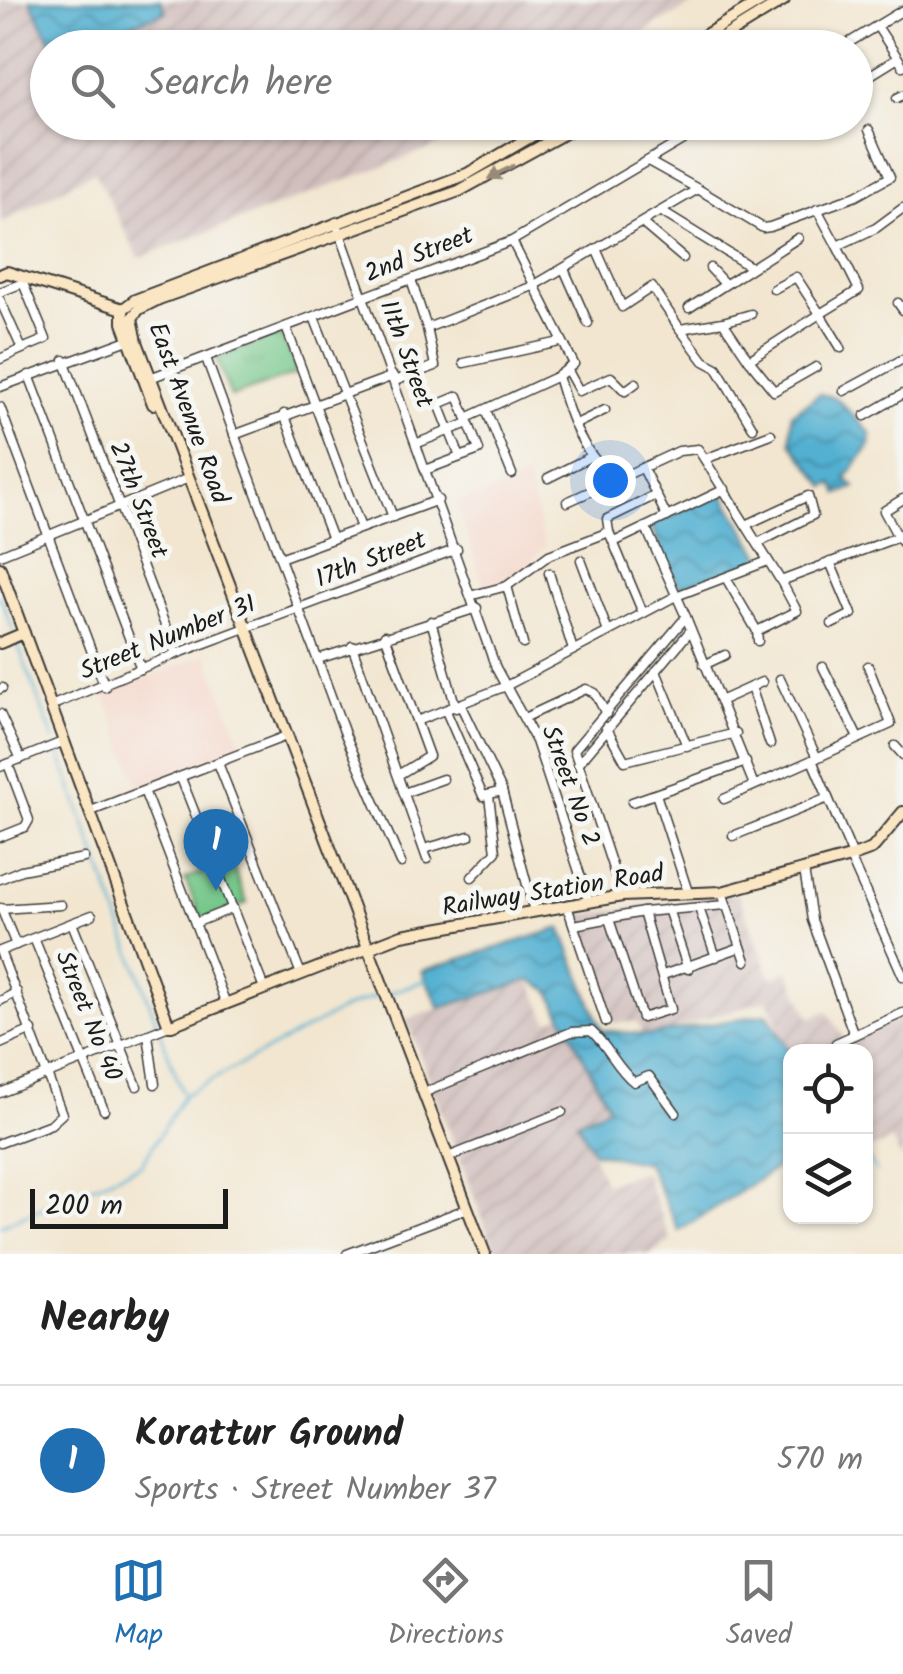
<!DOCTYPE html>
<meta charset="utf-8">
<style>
:root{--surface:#fff;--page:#f2f2f2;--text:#222;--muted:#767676;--line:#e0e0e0;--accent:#1f6fb2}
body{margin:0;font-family:Kalam,sans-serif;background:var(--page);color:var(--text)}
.controls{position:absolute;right:30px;bottom:30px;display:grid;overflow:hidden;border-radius:20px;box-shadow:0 2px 8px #0004}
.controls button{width:90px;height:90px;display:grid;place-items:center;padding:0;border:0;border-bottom:2px solid var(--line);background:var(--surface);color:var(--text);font:50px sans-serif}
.scale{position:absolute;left:30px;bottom:25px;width:198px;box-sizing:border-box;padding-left:10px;border:5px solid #1c1c1c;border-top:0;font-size:28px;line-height:35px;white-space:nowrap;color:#1c1c1c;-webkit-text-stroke:8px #f6f6f2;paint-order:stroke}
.you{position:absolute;left:610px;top:480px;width:35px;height:35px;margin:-25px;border:8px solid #fff;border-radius:50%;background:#1a73e8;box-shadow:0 0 0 15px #1a73e833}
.badge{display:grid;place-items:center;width:65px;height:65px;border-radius:50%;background:var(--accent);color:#fff;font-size:32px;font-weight:700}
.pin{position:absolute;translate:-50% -82px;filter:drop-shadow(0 2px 5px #0008)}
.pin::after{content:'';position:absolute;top:52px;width:35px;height:30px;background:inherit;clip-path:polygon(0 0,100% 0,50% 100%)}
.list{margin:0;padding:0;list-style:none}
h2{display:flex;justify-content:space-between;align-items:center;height:130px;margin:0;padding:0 40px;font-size:42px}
h2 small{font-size:32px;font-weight:400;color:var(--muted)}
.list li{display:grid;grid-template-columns:65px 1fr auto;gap:30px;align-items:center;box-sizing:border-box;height:150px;padding:0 40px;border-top:2px solid var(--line)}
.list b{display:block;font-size:38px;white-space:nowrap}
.list p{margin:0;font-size:32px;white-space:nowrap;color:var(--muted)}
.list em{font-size:32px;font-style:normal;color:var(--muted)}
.icon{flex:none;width:55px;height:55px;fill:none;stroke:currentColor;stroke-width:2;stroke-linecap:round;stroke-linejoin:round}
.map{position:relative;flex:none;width:903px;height:1254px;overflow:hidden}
.search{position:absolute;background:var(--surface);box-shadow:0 2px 8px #0004;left:30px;right:30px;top:30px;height:110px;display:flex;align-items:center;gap:25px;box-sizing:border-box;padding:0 35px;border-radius:55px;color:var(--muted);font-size:38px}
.sheet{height:280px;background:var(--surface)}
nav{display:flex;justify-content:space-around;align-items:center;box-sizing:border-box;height:140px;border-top:2px solid var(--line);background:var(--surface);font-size:28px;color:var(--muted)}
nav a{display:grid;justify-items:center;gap:5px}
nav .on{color:var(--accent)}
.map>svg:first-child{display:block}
</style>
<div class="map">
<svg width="903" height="1254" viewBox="0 0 903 1254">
<defs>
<pattern id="industrial-furrows" width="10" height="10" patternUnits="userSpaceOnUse" patternTransform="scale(2.5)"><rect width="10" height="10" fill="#d1bfbd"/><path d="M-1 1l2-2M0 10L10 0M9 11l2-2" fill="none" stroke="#b3a4a2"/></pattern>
<pattern id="park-tufts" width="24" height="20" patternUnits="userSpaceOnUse" patternTransform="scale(2.5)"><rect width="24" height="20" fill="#76c88b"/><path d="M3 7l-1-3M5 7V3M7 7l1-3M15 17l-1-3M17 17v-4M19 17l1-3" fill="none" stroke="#66ab77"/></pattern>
<pattern id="water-waves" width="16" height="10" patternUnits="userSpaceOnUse" patternTransform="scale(2.5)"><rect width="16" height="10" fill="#52b0d1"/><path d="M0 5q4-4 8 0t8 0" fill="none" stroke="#438ea9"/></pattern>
</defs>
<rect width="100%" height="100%" fill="#f6f6f2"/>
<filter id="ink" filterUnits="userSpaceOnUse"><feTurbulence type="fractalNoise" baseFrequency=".01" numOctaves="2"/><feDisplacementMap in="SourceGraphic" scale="20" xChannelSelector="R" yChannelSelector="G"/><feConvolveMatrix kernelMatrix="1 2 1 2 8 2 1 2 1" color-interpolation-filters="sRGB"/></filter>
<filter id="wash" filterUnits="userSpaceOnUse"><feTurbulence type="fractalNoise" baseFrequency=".0048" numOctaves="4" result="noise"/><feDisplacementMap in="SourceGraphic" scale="40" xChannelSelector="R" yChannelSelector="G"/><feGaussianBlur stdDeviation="2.25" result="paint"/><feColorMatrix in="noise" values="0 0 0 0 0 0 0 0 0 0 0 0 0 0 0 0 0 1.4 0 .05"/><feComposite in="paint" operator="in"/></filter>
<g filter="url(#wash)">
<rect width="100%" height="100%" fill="#f2e6d0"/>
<!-- built -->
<g fill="#f5d2c3">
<polygon points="527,477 545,546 519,576 483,586 457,503"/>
<polygon points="207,654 243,747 139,787 104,693"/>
</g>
<!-- industrial -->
<g fill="url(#industrial-furrows)">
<polygon points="0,0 701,0 615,47 48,48 48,122 480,123 442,144 139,258 94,171 0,223"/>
<polygon points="738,894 772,979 788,970 810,1018 827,1011 847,1043 903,1016 903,1162 892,1140 866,1151 866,1052 790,1052 790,1059 768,999 644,1038 637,1022 610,1023 580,915"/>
<polygon points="530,980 548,1021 576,1011 616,1118 582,1131 605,1184 644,1171 671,1241 650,1254 496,1254 406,1019"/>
</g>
<!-- park -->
<polygon fill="url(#park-tufts)" stroke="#497254" stroke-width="2.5" points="282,333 298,373 231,397 216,358"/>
<!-- garden -->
<polygon fill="#76c88b" stroke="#497254" stroke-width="2.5" points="231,861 247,903 202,921 185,879"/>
<!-- water -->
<g fill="url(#water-waves)" stroke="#376676" stroke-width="2.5">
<polygon points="30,0 160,0 166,12 118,29 87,47 54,47"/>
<polygon points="820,394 836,398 871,434 870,445 846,478 855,487 839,494 833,483 826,487 791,442 792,413"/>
<polygon points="721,491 763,559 679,587 650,525"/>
<polygon points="561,928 602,1030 650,1035 767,1014 790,1052 790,1159 679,1231 647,1163 593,1152 577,1121 609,1107 549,990 530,980 440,1008 422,971"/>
</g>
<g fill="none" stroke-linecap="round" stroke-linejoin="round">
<!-- stream -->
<g stroke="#52b0d1" stroke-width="2.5">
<polyline points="0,596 14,632"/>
<polyline points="16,640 54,740"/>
<polyline points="57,747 158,1026"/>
<polyline points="389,993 429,979"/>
<polyline points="161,1034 182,1092"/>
<polyline points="866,1155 876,1171"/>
<polyline points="0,1226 141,1165 184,1095 347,1007 381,995"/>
</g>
</g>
</g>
<g filter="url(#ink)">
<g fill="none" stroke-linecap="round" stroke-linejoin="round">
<defs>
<g id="street">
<polyline points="877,26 903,66"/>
<polyline points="840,48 903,10"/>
<polyline points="856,84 898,58"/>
<polyline points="897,98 903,95"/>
<polyline points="680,122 693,134"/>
<polyline points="698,189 763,228 770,227 856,196 890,177 869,130"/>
<polyline points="817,209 837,246 876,228 903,208"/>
<polyline points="662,212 749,266"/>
<polyline points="336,222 496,668 536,741 589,902"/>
<polyline points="643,224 683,258"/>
<polyline points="597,251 622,307 652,287 680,329 723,322"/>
<polyline points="710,268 724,283"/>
<polyline points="564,269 588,323"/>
<polyline points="411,280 427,328 533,286 698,189 648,161"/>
<polyline points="774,289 796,277 820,314 859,290 837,246"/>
<polyline points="0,292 23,283 46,339 22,349"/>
<polyline points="0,300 22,349 0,359"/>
<polyline points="898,303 903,310"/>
<polyline points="689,308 798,238"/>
<polyline points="751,314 723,322 749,360 820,314 841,348"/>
<polyline points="314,317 393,517"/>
<polyline points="286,327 361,528"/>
<polyline points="680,329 704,361 717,368 753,428"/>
<polyline points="206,358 345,734 401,863"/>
<polyline points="64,360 176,654"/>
<polyline points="749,360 774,391 816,367"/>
<polyline points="464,363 560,342"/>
<polyline points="567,369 579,391 611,377 625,391 636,383"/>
<polyline points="29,375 141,669"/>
<path d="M558 376C568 412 584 464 620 478L679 451 698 449 781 581 898 537 903 543"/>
<polyline points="150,378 512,241 713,122"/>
<polyline points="395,381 435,366 427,328"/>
<polyline points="0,387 128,340"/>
<polyline points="844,391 903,359"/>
<polyline points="0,407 105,687"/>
<polyline points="486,410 512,474"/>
<polyline points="284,414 332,539"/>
<polyline points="471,416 558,376 574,364 512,241"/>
<polyline points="865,416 903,394"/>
<polyline points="576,424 605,410"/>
<polyline points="234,435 393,376"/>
<polyline points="418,443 468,423"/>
<polyline points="705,459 771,434"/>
<polyline points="643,468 667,517"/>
<polyline points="428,469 479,450 458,396 439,404 460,457"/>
<polyline points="548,478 592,456"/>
<polyline points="567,502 620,478"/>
<polyline points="748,524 808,496 813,515 760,542"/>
<polyline points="609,532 607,519 656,495"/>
<polyline points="898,537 884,511 903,499"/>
<polyline points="614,542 725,489"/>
<polyline points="0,555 184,480"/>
<polyline points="280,558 438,500"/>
<polyline points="581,560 608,632"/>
<polyline points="830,562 852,614 832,624"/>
<polyline points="549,573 573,650"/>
<polyline points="726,578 757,631 758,641"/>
<polyline points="507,586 523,644"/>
<polyline points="473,595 507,586 549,555 609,532 643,613"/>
<polyline points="686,617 754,785"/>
<polyline points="431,621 456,708"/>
<polyline points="757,631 797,611 781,581"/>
<polyline points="385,635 429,756 398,775"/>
<polyline points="352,646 427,859"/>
<polyline points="318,659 477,608"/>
<polyline points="704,665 725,655"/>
<polyline points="823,667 858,738"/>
<polyline points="656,671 687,746"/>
<polyline points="780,679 817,758"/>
<polyline points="751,687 770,744"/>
<polyline points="0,689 2,688"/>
<polyline points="722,700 762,682"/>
<polyline points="53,705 176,654 457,549"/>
<polyline points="461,706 502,791 534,911"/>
<polyline points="446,711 483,796 502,791"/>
<polyline points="0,714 21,759"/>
<polyline points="524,718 586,689 595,693 606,714"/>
<polyline points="419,720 506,686 676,596 768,561"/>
<polyline points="606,727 625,761 736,733"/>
<polyline points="895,746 903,755"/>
<polyline points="812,760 891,724 868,666"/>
<polyline points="218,763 301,974"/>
<polyline points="578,764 690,631"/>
<polyline points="0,767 65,741"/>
<polyline points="181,778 264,988"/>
<polyline points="145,793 226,1004"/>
<polyline points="404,793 443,779"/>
<polyline points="656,794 688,892"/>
<polyline points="724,799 812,760 853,856"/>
<polyline points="632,802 746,762"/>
<polyline points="91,811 281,738"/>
<polyline points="733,836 828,798"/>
<polyline points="0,837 25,827 29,820 8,764"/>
<polyline points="424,849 469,836"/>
<polyline points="850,857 903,976"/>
<polyline points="804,870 812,920 854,1035"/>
<polyline points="472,877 496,852 489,796"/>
<polyline points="0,879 21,870 84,858"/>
<polyline points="722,892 746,961"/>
<polyline points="622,896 574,750 686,617 646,528"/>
<polyline points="567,906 606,1022"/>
<polyline points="1,908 16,945"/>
<polyline points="699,908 716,957"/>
<polyline points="1,909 61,905"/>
<polyline points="668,909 688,969"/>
<polyline points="609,919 642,1018 671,1009 643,912"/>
<polyline points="72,923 137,1086"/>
<polyline points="195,923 233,908"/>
<polyline points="574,925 643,912 726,905"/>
<polyline points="34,938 104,1110"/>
<polyline points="663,975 741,947"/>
<polyline points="0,1001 17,992"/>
<polyline points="148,1035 155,1084"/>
<polyline points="836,1043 903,1013"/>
<polyline points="0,1044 32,1030"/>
<polyline points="0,1093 169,1026"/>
<path d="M423 1093 571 1032 591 1031C609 1047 617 1069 634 1082L649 1076 676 1113"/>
<polyline points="0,1143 51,1124 62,1114 0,951 92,915"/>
<polyline points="448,1157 562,1112"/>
<polyline points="347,1254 461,1211"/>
</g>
<g id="secondary">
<polyline points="684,48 763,0"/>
<polyline points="706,48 784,0"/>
<polyline points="0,275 7,272 123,309"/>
<polyline points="153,404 123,323 123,309 135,300 467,174 556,122"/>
<polyline points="0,568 169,1026 402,935 622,896 722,892 850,857 872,849 903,812"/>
<polyline points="0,643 24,633"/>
<polyline points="485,1254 137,342 132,318 139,309 159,299 459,191 585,122"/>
</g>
</defs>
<!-- street casing -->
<use href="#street" stroke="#3c3a37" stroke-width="11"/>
<!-- secondary casing -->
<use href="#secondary" stroke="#3c3a37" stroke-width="14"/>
<!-- street -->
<use href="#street" stroke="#fff" stroke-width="8"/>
<!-- secondary -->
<use href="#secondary" stroke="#fbe6c4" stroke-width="10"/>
</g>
<!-- one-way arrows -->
<defs><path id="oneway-solid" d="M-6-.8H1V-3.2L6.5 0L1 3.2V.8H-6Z" transform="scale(2.5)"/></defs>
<use fill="#978b78" href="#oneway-solid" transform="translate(501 172) rotate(153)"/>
</g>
<g text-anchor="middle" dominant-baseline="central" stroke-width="10" stroke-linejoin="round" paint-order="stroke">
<!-- street labels -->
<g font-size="25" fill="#1c1c1c" stroke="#f6f6f2">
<text transform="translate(419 255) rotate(-21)">2nd Street</text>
<text transform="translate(406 354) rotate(70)">11th Street</text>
<text transform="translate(188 413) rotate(70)">East Avenue Road</text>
<text transform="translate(138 500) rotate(69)">27th Street</text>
<text transform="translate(371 560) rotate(-21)">17th Street</text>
<text transform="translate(168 638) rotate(-22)">Street Number 31</text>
<text transform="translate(570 786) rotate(70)">Street No 2</text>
<text transform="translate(553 891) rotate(-9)">Railway Station Road</text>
<text transform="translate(88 1016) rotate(68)">Street No 40</text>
</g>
</g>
</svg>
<div class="controls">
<button><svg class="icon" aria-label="locate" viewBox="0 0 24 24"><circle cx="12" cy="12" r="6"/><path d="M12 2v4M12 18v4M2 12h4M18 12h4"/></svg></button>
<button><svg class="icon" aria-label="layers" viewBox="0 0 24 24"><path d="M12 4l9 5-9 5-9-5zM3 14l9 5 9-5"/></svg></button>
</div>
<div class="scale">200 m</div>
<div class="you"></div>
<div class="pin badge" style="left:216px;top:891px">1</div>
<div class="search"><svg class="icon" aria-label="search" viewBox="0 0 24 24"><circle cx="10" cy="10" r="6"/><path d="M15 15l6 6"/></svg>Search here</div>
</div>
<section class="sheet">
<h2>Nearby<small></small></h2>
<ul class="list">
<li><span class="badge">1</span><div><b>Korattur Ground</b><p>Sports · Street Number 37</p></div><em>570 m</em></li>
</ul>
</section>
<nav>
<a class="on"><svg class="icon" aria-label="map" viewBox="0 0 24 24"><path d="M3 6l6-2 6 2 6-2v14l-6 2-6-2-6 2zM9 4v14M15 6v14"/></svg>Map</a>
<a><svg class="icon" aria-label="directions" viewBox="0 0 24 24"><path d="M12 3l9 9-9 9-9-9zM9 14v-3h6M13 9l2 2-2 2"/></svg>Directions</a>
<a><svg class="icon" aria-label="saved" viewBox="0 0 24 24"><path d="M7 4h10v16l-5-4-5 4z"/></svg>Saved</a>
</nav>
